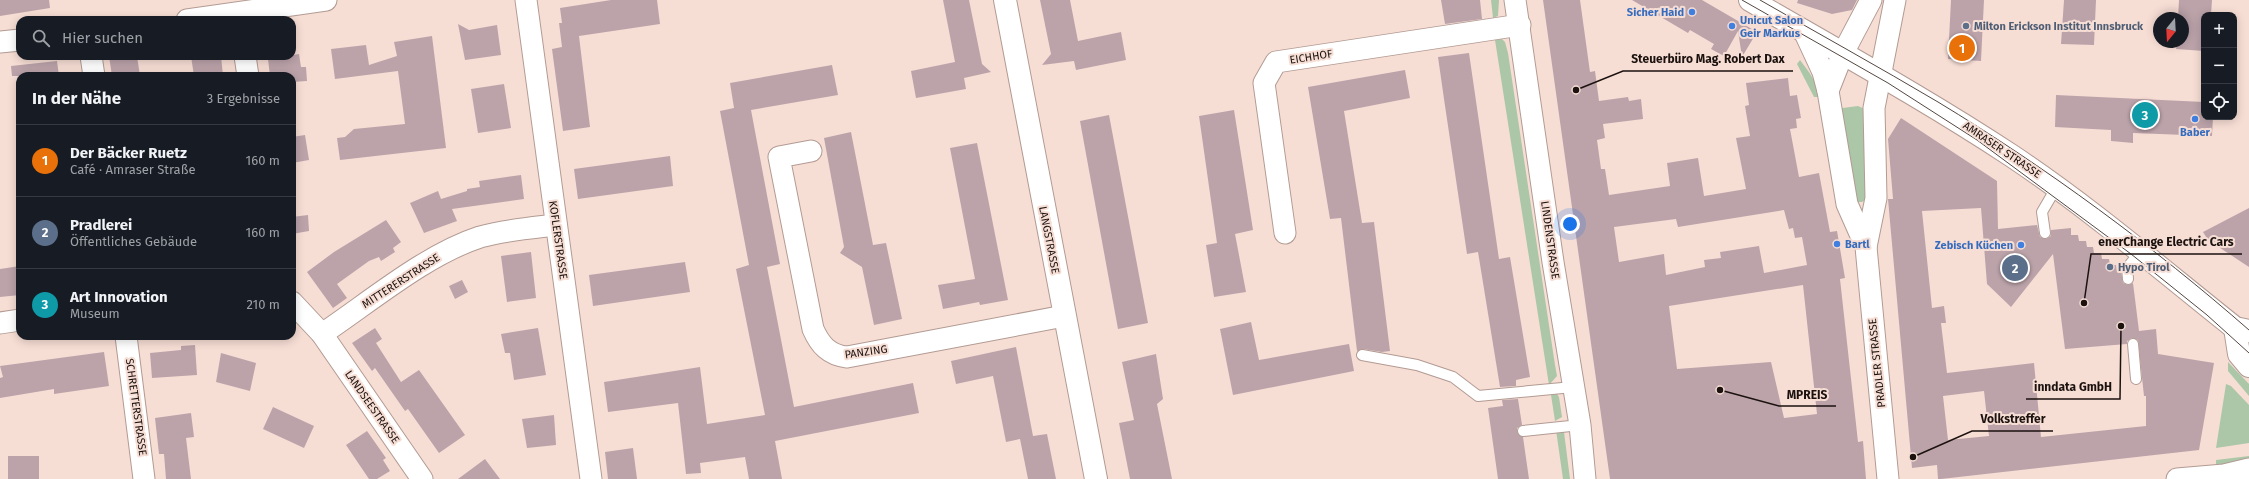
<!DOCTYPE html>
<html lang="de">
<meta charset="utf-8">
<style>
:root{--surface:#171b24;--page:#20242c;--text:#f1f3f6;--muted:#9ea1a6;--line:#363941;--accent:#0f766e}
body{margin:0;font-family:"Fira Sans",sans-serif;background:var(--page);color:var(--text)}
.controls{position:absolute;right:12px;top:12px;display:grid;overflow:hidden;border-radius:8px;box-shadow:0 2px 10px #0003}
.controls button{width:36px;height:36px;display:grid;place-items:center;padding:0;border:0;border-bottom:1px solid var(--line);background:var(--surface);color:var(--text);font:20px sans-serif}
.compass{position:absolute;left:2153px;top:12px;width:36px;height:36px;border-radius:50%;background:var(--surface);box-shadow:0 2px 10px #0003;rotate:198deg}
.you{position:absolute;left:1570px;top:224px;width:14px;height:14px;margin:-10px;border:3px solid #fff;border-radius:50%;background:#1a73e8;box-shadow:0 0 0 6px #1a73e833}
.badge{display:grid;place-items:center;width:26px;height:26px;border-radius:50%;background:var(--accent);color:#fff;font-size:13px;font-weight:700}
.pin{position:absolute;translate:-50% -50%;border:2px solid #fff;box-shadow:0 1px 4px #0006}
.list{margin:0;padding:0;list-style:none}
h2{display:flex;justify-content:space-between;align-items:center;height:52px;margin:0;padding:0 16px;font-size:17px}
h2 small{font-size:13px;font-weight:400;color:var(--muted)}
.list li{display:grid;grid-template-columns:26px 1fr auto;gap:12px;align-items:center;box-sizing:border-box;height:72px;padding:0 16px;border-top:1px solid var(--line)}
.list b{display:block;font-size:15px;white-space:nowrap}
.list p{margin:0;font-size:13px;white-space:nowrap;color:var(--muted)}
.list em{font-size:13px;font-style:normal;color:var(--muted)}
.icon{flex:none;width:22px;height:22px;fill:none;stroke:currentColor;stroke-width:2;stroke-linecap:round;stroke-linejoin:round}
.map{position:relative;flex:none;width:2249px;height:479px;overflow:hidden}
.search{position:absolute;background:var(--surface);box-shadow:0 2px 10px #0003;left:16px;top:16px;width:280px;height:44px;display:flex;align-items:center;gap:10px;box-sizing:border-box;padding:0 14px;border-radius:12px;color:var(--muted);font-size:15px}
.panel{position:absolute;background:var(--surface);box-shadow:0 2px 10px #0003;left:16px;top:72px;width:280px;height:268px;border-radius:12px}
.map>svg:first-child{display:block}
</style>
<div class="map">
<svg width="2249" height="479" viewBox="0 0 2249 479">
<rect width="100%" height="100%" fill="#f7ded5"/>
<!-- green -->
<g fill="#abc7a8">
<polygon points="1491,0 1499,0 1498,16 1493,18"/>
<polygon points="1502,39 1505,42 1508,53 1555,365 1557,376 1549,385 1495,40"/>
<path d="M1800 60C1808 71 1819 83 1818 97H1814L1797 64Z"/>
<polygon points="1858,106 1867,110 1867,199 1862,202 1857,202 1835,109"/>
<polygon points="2228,362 2249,384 2249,396 2228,371"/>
<polygon points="2226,384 2231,386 2249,405 2249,443 2216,448"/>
<polygon points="1557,394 1559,397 1562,417 1555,421 1551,395"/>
<polygon points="1556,430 1564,432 1570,479 1563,479"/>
<polygon points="2249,456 2249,461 2216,465 2216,460"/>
</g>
<!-- building -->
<g fill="#bca3aa" fill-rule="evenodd">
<polygon points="0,0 49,0 50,8 0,16"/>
<polygon points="611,0 657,0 660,24 579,36 590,127 563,131 552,49 562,47 559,23 562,23 560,8"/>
<polygon points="943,0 969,0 982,64 991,72 964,78 966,89 916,98 911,71 955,62"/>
<polygon points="1040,0 1070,0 1078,41 1121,32 1126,60 1076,70 1074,61 1042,65 1051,54"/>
<polygon points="1441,0 1480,0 1482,19 1445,24"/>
<path d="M1543 0H1580L1590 72 1595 71 1599 101 1628 97 1629 101 1641 99 1643 119 1603 124 1605 138 1597 140 1601 169H1605L1609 195 1670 186 1667 163 1698 158 1704 196 1746 189 1736 138 1750 136 1745 106 1749 105 1746 83 1788 78 1790 96 1797 95 1801 118 1796 119 1797 128 1790 129 1799 177 1819 173 1830 232 1837 231 1845 278 1840 279 1858 442 1863 441 1866 479H1610ZM1784 210 1789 229 1793 228 1795 238 1802 237 1807 265 1764 273 1759 246 1720 252 1721 258 1704 260 1705 267 1666 275 1664 254 1619 262 1614 227 1676 219 1678 227ZM1803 285 1817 414 1784 418 1771 362 1677 369 1669 306Z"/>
<polygon points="1632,0 1702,0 1757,32 1742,57 1738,31 1724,56 1711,49 1714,44 1690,30 1688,33"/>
<polygon points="1798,0 1857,0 1852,10 1832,14 1797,3"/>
<polygon points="1951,0 1984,0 1981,61 1948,59"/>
<polygon points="2064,0 2096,0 2094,45 2061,44"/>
<polygon points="2179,0 2212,0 2211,15 2204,15 2204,51 2176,49 2177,42 2183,42 2183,18 2178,18"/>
<polygon points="458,24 469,30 497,25 501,55 465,60"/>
<polygon points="432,36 446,148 340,160 337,138 345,137 354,129 405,124 398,71 335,79 331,49 366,45 369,65 397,56 394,42"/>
<polygon points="1469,53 1499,259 1510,257 1530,377 1516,380 1516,386 1500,387 1478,252 1467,254 1444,99 1438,57"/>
<polygon points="299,54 301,67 306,67 307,81 292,82 292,76 270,76 268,59"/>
<polygon points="109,56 137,56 140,76 112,76"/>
<polygon points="191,56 221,56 223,76 194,76"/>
<polygon points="57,61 59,76 12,76 11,66"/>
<polygon points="832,65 838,95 751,110 780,264 767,267 794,407 913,383 919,413 775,441 782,479 749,479 745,457 700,463 701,473 686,474 678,403 608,412 604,382 700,367 707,424 765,415 736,269 749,265 720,111 734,108 730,83"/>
<polygon points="1405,70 1410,98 1344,111 1362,223 1374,222 1390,351 1382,352 1363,349 1357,351 1341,218 1330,219 1308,87"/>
<polygon points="504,84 511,128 478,133 471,89"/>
<polygon points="2056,95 2204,102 2204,117 2213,117 2212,136 2133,133 2133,143 2111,141 2111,130 2055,127"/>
<polygon points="1234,110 1253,230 1235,234 1246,292 1214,297 1206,245 1217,243 1199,116"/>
<polygon points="1109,115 1148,323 1118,329 1080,121"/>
<path d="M1901 118 1997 181 1998 229 2037 225 2040 237 2046 239 2051 236V230L2071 228V235H2078L2079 241H2086L2087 247H2093L2094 253H2101L2102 259H2109L2110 265H2116L2117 271H2121L2123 283 2128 285 2133 283 2139 331 2156 329 2158 354 2214 363 2199 450 1941 479H1938L1937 465 1912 468 1888 199H1893L1888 139ZM1981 208 1987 284 2011 307 2053 254 2065 349 2127 344V341L2132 338 2138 340 2144 396H2146V426L2041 437 2034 363 1947 373 1941 323H1946L1944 306 1932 308 1922 211ZM1984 391 1989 436 1948 440 1943 396Z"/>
<polygon points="851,132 873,245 886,243 902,319 874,325 862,267 840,253 844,247 824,138"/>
<polygon points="305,135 309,160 292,163 292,137"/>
<polygon points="977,143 1008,300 980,305 979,302 943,309 938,285 975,279 950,148"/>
<polygon points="670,156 673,186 578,199 574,169"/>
<polygon points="521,175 524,199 452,209 457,221 424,233 410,203 438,191 441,199 467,191 467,189 480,187 479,181"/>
<polygon points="2249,208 2249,267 2208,240 2203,232"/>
<polygon points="308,215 309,231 292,234 292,217"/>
<polygon points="386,220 401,242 393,248 395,252 381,261 379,257 369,261 337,284 347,298 333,308 307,272 334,252"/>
<polygon points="531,252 536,298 507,302 501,256"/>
<polygon points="685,262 690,292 593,306 589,275"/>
<polygon points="20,266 20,295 0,297 0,269"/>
<polygon points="462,280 468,292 455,299 449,286"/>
<polygon points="1251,322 1259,360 1349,344 1354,371 1233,395 1220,329"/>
<polygon points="375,328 382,339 376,343 401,382 419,370 465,435 439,453 408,409 405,411 375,368 372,371 352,343"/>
<polygon points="538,328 546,375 514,380 510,353 505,353 501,334"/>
<polygon points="195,345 197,375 152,378 150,353 181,350 181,346"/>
<polygon points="1016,347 1033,436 1047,434 1056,479 1028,479 1020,439 1006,442 993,376 956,384 951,361"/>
<polygon points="104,352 109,386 54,394 54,389 0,398 0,378 3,377 0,366"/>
<polygon points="221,353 256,363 250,391 216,382"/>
<polygon points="1156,354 1163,399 1157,404 1172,479 1130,479 1119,423 1134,420 1122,362"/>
<polygon points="1518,399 1522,425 1517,428 1517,432 1523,437 1529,479 1498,479 1488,408 1503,406 1502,400"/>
<polygon points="273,407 314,426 304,448 263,429"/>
<polygon points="191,413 194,437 186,438 191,479 166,479 164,454 159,454 155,418"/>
<polygon points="554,415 556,445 527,448 522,419"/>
<polygon points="367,431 386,458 383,460 390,471 377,479 369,479 346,445"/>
<polygon points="633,448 637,479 608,479 605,452"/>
<rect x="8" y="456" width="31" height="23"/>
<polygon points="485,459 500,479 458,479"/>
</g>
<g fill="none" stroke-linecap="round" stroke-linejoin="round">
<defs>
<g id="service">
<polyline points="2045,233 2042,212 2056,188"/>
<polyline points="2128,279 2127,268 2140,252"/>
<polyline points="2133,344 2136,379"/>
<polyline points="1362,355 1417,365 1453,377 1478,396 1573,387"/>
<polyline points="1523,431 1580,425"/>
</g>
<g id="minor">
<polyline points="526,0 591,479"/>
<polyline points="1515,0 1553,262 1580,425 1585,479"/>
<polyline points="187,20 326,0"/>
<polyline points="1804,31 1823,72 1828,91 1847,204 1866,247 1888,479"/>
<polyline points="0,42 20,40"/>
<polyline points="91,56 94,76"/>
<polyline points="245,56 248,76"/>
<polyline points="1828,91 1843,53 1871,0"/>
<path d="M811 151 779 157 813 329C820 345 829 355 847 357L1064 316"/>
<polyline points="1285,233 1264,83 1276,62 1520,25"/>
<polyline points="1866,247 1876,198 1874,108 1895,0"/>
<polyline points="292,302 322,334 422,479"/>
<polyline points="0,323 20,320"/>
<path d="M322 334C370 302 425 255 480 237 505 230 531 228 556 225"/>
<polyline points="126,336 144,479"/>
<polyline points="2177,479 2224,475 2249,469"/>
</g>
<g id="tertiary">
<polyline points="1005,0 1096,479"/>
<path d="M1750 0C1838 51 1927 100 2012 156 2090 208 2162 270 2235 328L2249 331"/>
<polyline points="2235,328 2239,354 2249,366"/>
</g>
</defs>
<!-- service casing -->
<use href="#service" stroke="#b29b93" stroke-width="12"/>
<!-- minor casing -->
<use href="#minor" stroke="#b29b93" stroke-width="23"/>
<!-- tertiary casing -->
<use href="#tertiary" stroke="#b29b93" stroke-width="24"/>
<!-- service -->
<use href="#service" stroke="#fff" stroke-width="10"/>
<!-- minor -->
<use href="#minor" stroke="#fff" stroke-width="21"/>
<!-- tertiary -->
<use href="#tertiary" stroke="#fff" stroke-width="22"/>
<!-- tram -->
<g stroke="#544742" stroke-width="1">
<polyline points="1742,0 1888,83 1977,140 2131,254 2207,315 2249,353"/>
<path d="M1760 0C1819 34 1879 67 1938 102 2047 168 2153 246 2249 330"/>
</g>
</g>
<!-- markers -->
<g fill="#3f7fe0" stroke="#f7ded5" stroke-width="1.5">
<circle cx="1692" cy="12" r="4"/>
<circle cx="1732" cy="26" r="4"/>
<circle cx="2195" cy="119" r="4"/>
<circle cx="1837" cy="244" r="4"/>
<circle cx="2021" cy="245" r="4"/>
</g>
<g fill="#5c6f8a" stroke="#f7ded5" stroke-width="1.5">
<circle cx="1966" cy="26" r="4"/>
<circle cx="2110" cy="267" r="4"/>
</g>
<g text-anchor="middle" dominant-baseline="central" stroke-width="4" stroke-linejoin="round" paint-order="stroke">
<!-- shop labels -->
<g font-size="11" font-weight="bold" fill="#366cbe" stroke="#f7ded5" text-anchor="end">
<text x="1684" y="12">Sicher Haid</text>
<text x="1740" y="20" text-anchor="start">Unicut Salon<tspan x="1740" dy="13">Geir Markus</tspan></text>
<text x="2195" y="132" text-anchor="middle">Baber</text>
<text x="1845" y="244" text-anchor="start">Bartl</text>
<text x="2013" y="245">Zebisch Küchen</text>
</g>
<!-- service labels -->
<g font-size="11" font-weight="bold" fill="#4e5e75" stroke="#f7ded5" text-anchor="start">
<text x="1974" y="26">Milton Erickson Institut Innsbruck</text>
<text x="2118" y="267">Hypo Tirol</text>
</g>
<!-- street labels -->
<g font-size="11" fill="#1b120f" stroke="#f7ded5">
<text transform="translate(1311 57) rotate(-9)">EICHHOF</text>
<text transform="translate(2002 150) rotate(34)">AMRASER STRASSE</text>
<text transform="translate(558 240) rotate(82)">KOFLERSTRASSE</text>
<text transform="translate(1049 240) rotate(79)">LANGSTRASSE</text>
<text transform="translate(1550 240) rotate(82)">LINDENSTRASSE</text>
<text transform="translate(401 281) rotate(-33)">MITTERERSTRASSE</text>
<text transform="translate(866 352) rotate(-8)">PANZING</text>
<text transform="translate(1877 363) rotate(-96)">PRADLER STRASSE</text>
<text transform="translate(136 407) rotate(82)">SCHRETTERSTRASSE</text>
<text transform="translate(372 407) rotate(55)">LANDSEESTRASSE</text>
</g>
</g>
<!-- callouts -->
<path fill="none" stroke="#1b120f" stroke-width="1.5" d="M1576 90L1623 71H1793M2084 303L2091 254H2242M2121 326L2120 399H2026M1720 390L1779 406H1836M1913 457L1972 431H2053"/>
<g fill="#1b120f" stroke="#f7ded5" stroke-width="1.5">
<circle cx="1576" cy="90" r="4"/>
<circle cx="2084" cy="303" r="4"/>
<circle cx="2121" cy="326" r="4"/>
<circle cx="1720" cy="390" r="4"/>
<circle cx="1913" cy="457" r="4"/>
</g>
<g font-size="12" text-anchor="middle" font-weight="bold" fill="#1b120f" stroke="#f7ded5" stroke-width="4" stroke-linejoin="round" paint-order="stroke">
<text x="1708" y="63">Steuerbüro Mag. Robert Dax</text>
<text x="2166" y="246">enerChange Electric Cars</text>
<text x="2073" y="391">inndata GmbH</text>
<text x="1807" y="399">MPREIS</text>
<text x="2013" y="423">Volkstreffer</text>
</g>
</svg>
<div class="controls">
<button>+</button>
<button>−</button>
<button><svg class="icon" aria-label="locate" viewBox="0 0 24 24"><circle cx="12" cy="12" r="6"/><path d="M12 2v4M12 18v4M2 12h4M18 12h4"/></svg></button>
</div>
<svg class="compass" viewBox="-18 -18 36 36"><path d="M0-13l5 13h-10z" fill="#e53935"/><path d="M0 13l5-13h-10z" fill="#9ea1a6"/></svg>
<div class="you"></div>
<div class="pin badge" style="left:1962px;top:48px;background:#e8710a">1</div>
<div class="pin badge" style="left:2015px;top:268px;background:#5c6f8a">2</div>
<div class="pin badge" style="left:2145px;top:115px;background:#0f9aa8">3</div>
<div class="search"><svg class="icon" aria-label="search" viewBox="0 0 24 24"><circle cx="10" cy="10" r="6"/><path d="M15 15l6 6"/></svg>Hier suchen</div>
<section class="panel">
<h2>In der Nähe<small>3 Ergebnisse</small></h2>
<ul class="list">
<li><span class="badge" style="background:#e8710a">1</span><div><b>Der Bäcker Ruetz</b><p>Café · Amraser Straße</p></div><em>160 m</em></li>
<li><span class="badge" style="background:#5c6f8a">2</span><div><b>Pradlerei</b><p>Öffentliches Gebäude</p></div><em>160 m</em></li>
<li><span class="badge" style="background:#0f9aa8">3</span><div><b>Art Innovation</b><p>Museum</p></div><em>210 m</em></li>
</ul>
</section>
</div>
